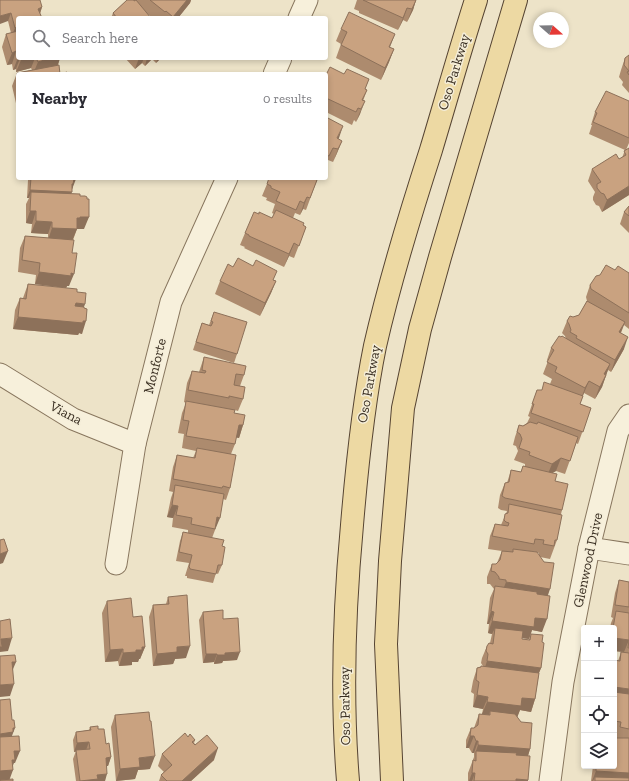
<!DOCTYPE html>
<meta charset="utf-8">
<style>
:root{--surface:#fff;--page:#f2f2f3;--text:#2b2b33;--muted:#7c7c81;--line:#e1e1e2}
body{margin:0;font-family:"Zilla Slab",serif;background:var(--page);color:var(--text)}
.controls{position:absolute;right:12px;bottom:12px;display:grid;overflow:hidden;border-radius:4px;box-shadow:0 2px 6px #0003}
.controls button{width:36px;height:36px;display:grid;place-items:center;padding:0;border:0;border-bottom:1px solid var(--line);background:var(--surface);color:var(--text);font:20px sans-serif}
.compass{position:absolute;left:533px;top:12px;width:36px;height:36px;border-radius:50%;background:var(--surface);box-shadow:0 2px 6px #0003;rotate:110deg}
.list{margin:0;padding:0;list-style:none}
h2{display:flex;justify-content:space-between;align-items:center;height:52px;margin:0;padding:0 16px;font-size:17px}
h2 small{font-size:13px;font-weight:400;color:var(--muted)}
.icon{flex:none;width:22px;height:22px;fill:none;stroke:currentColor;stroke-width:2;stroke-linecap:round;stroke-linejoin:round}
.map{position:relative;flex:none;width:629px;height:781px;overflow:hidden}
.search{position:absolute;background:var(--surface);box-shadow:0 2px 6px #0003;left:16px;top:16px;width:312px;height:44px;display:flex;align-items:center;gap:10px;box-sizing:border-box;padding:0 14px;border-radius:4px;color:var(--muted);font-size:15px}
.panel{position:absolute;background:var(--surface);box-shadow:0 2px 6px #0003;left:16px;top:72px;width:312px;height:108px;border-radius:4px}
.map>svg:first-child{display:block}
</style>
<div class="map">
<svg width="629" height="781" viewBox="0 0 629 781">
<rect width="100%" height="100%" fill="#ede3c8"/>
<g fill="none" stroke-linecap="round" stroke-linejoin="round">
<defs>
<g id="street">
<polyline points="299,18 307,0"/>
<polyline points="274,74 281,58"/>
<polyline points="0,374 73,419 135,444"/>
<polyline points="589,548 629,554"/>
<polyline points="116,564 135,444 171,302 227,178"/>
<polyline points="550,781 563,682 589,548 618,431 629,415"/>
</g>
<g id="primary">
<path d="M348 781C341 695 344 611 352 525 357 465 363 405 375 346 390 280 410 215 431 150 446 100 460 50 476 0"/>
<polyline points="392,781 386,644 390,561 403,408 420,329 440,257 516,0"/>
</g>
</defs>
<!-- street casing -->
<use href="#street" stroke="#88765e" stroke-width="23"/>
<!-- primary casing -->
<use href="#primary" stroke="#564432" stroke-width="24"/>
<!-- street -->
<use href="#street" stroke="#f7f0db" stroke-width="21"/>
<!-- primary -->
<use href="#primary" stroke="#edd9a3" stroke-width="22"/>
</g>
<!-- wall -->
<g fill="#ad8b6e" fill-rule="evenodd">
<polygon points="0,0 42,7 40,14 18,58 60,58 58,65 60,74 67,74 18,74 18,112 12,86 17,73 32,70 31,68 16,72 16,69 13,70 12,64 7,65 2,47 6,34 11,33 8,21"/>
<polygon points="127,0 191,0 190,3 178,18 153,18 146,13 151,18 111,18 113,13"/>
<polygon points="357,0 416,0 413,10 407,22 403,20 398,30 359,13 359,11 354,9"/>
<polygon points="341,29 394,49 389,62 381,80 336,58 341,44 336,41"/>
<polygon points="629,55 629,93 622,85 623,82 619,77 621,70 625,58"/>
<polygon points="125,58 161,58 156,63 152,59 145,66 142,63 135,69"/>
<polygon points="344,74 369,79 365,89 367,90 363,101 360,114 356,122 354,120 352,125 326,112 326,75"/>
<polygon points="629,101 629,143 626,150 629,148 629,195 602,212 599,206 596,205 593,200 593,197 595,192 588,181 592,169 619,159 622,158 625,150 589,134 592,125 591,125 595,112"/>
<polygon points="326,117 338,139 342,141 337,153 333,162 328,160 326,165"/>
<polygon points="29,178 73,187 72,189 71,193 84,229 77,229 73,240 69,286 67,286 66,288 35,284 36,275 18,272 20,248 25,236 48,238 48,234 31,233 32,224 26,223 26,204 29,198 27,198 28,180"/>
<polygon points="315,179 317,180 306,210 303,209 300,215 295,213 293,218 306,227 294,258 289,256 284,267 244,248 245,247 240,245 245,233 259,214 272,218 274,214 272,213 275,204 266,200 267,198 262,196 267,184"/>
<polygon points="629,206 629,233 620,224 624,212"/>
<polygon points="233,267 276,281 271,293 260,316 215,294 220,281"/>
<path d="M615 270 629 273V329L624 325 621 333 624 349 611 372 608 370 602 387 595 399 584 393 583 396 580 404 591 408 578 444 576 443 565 474 556 471 552 473 555 481 562 510 561 514 557 540 550 559 540 557 548 595 542 632 532 630 529 639 522 638V639L529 640 531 634 542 642 541 668 539 673 535 699 531 712 520 710 517 717 530 749 528 756V781H468V773L474 757V753H472L469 748H466V740L471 728H474L479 714H482L483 709 473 707 474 694 471 692 473 681 477 668 483 666 481 663 482 658 487 646 490 643 492 634 488 633 489 624H487L490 598 494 589 490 584H487V577L492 564H496L497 563 502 551 488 549 490 536 495 524 501 525 507 511 501 510 498 508 500 495 505 483H507L511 470 521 472 523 466 525 467V464L514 460 518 451 516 446 513 445 515 437 519 425 523 426 527 423 530 417 528 416 537 390H542L553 386 550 384 552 379 543 374 548 361 547 360 551 348 561 337 566 339 565 336 562 333 567 321 573 317 579 315 587 301 586 297 590 285 600 275ZM532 551 539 553V555L531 552Z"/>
<polygon points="28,284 77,292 84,307 82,334 79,333 78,335 13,329 15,310 20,298 23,298"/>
<polygon points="214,312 237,354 234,363 193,350 202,323 209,325"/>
<polygon points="204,357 244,375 240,386 243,399 238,411 235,410 234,413 243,425 239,438 236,437 235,444 231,454 230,488 226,500 223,499 215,530 212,538 222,546 222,565 218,574 216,573 213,583 187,578 187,576 185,576 189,563 176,561 180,541 183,532 188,533 188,530 172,527 173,518 167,517 171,498 173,492 169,491 173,467 177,455 193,458 196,451 182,448 184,434 178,433 182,413 186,403 184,402 187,383 192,371 199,372"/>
<polygon points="619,580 629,582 629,781 591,781 593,766 614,766 616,735 614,734 614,660 618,661 621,652 624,652 614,651 614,628 610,628 611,623 613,618 611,617 615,593"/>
<polygon points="168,597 186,658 175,659 173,664 153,666 149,617 153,605 166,604"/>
<polygon points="107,601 133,617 145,647 140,659 139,659 138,662 132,662 132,665 119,666 118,661 105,662 102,613"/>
<polygon points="203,612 223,619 237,660 223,661 222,663 214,664 214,662 203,663 199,620"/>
<polygon points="115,715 150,769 138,770 135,779 116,781 111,727"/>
<polygon points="90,727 98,729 106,744 111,757 108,766 106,766 105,781 76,781 73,759 76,751 74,752 73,740 76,732 89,730"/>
<polygon points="188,737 195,740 194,743 214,760 191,781 159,781 161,775 164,772 158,766 162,754"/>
</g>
<!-- shaded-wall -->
<g fill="#8d715a">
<polygon points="187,0 191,0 190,3 178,18 172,18"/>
<polygon points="416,0 413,10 407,22 412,9"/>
<polygon points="42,7 39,16 38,9"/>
<polygon points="407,8 403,20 398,30 403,18"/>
<polygon points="11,13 8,21 0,24 0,16"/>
<polygon points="18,26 18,34 12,36 15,28"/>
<polygon points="395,34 390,47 384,59 389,47"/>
<polygon points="394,49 389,62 381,80 385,68"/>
<polygon points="16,51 12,64 7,65 12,53"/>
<polygon points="18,58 20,58 16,69 13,70"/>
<polygon points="27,58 35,58 31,68 16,72 21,60"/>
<polygon points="51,58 60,58 57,67 33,74 38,62"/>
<polygon points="139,58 144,58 142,63 135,69"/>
<polygon points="147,58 153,58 145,66"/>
<polygon points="158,58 161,58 156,63"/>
<polygon points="365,101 360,114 356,122 361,109"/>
<polygon points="343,126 339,138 334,148 337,138"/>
<polygon points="342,141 337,153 333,162 338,149"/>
<polygon points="74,179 76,179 71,192 72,192 68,200 31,192 29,198 27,198 30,190"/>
<polygon points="629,186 629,195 602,212 607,200"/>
<polygon points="307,197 303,209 300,215 304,203"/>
<polygon points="30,211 36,211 32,224 26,223"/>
<polygon points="80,217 89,217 84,229 76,229 77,229 72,241 48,240 52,228"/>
<polygon points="36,221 52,222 48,234 31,233"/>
<polygon points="294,243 289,256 284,267 289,254"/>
<polygon points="39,272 71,273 74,274 69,286 67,286 66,288 35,284"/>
<polygon points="276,281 271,293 260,316 265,303"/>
<polygon points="76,303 85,304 81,316 71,315"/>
<polygon points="18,317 86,321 82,334 79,333 78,335 13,329"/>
<polygon points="625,322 620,334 619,332"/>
<polygon points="628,337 624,349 611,372 615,360"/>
<polygon points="610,364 602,387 595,399 604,374"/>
<polygon points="589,381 584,393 580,401 585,388"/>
<polygon points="239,425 243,425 239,438 234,437"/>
<polygon points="561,458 556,471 547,476 552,464"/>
<polygon points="172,505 178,506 173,518 167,517"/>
<polygon points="217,517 220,518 215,530"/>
<polygon points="8,551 3,563 0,564 0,554"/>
<polygon points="506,582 550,589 546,601 501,595"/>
<polygon points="491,611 494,612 489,624 487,624"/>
<polygon points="535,618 547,619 542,632 532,630 529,639 494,634 495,628 492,634 488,633 492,621"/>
<polygon points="12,638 8,651 0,652 0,642 1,639"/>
<polygon points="614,638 629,640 624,652 614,651"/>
<polygon points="190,646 186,658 175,659 173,664 153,666 157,654 177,647"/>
<polygon points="142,647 145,647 140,659 139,659 138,662 132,662 132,665 119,666 123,653 136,650"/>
<polygon points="123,649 118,661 105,662 110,650"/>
<polygon points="240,652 237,660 223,661 222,663 214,664 217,655 225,653"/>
<polygon points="206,654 217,654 214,662 203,663"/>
<polygon points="487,661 541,668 536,680 483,674"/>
<polygon points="12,662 16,662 11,674"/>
<polygon points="14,684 10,696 0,697 0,685"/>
<polygon points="614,687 629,689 629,702 614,700"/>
<polygon points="477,695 488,697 483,709 473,707"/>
<polygon points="522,698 535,699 531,712 520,710 517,718 490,711 489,715 482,714 487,702"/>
<polygon points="13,728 15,728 10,741 0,742 0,734"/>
<polygon points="470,736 474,736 469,748 466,748"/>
<polygon points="476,741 478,741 474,753 472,753"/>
<polygon points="89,742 86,750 74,752 77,743"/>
<polygon points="478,745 530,749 526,762 476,751 474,757"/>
<polygon points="218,748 214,760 191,781 182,781"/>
<polygon points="14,751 20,751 15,763 14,763 11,770 13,770 9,781 0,781 0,771"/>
<polygon points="155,756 150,769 138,770 135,779 116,781 120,769 139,758"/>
<polygon points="111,757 108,766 102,766 106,758"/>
<polygon points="596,771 629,773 629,781 595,777 593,781 592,781"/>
<polygon points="472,773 475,773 472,781 469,781"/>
<polygon points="107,774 105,781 81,781 97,775"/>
<polygon points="516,779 528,780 528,781 515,781"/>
</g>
<!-- building -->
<g fill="#c9a280" stroke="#8d715a">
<polygon points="0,0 40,0 42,7 38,9 42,18 18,18 18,26 15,28 11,13 0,16"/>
<polygon points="127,0 134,0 134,1 136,0 151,18 117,18 113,13"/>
<polygon points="150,0 187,0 173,17 166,11 165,12"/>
<polygon points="363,0 416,0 412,9 407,8 403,18"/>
<polygon points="349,12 395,34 389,47 394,49 385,68 341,45 347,32 341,29"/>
<polygon points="18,31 18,58 16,51 12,53 6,34"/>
<polygon points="629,55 629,75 627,72 629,71 624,65 625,58"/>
<polygon points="20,58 27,58 21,60"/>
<polygon points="36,58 51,58 38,62"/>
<polygon points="59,65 60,74 67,72 67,74 18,74 18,79 17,73"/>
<polygon points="330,67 344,74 347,69 369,79 365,89 367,90 362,100 365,101 361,109 358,108 356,112 326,98 326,75"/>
<polygon points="606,91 629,101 629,138 593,122 597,113 595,112"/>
<polygon points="326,117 343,126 337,138 342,141 338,149 333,148 329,156 326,155"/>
<polygon points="629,148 629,186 607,200 604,194 601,193 597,188 597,184 601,182 592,169 616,154 619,159 626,155 624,151"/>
<polygon points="31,178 76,178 76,179 74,179 73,184 72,184 72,192 30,190"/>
<polygon points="269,178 315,178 314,179 317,180 310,198 307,197 304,203 300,201 296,210 276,201 280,192 271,188 271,186 267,184"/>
<polygon points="31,192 80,194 80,196 85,196 87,197 87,199 89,199 89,217 80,217 80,218 77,218 77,229 52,228 52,222 36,221 36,211 30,211"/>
<polygon points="629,206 629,216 624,212"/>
<polygon points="276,210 304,223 303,225 306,227 299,246 294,243 289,254 249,236 249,235 245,233 254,212 259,214 259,212 272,218"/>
<polygon points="25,236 74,240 72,253 77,253 74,274 71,273 71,276 39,272 40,263 22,260"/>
<polygon points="238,258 253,266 256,260 277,271 273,280 276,281 265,303 220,281 228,264 233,267"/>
<polygon points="606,265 615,270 618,266 629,273 629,313 591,289 590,285 596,276 600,275"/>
<polygon points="28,284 77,289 77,292 86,293 85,304 76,303 75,306 84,307 84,308 87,309 86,321 83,321 83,323 18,317 20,298 26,299"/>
<polygon points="587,301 625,322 619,332 628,337 615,360 576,338 577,336 570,332 571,330 569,324 567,321 570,316 573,317 579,315"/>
<polygon points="214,312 247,322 237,354 196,342 202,323 211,326 213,322 211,321"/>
<polygon points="559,336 561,337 562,336 610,364 604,374 606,375 600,387 589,381 585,388 555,372 557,367 547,362 554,350 551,348"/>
<polygon points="204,357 246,366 244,375 236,374 234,385 245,387 243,399 229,396 229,398 188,390 192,371 205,373 206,371 202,370"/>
<polygon points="544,382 583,396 580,404 591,408 583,432 531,413 534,404 532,404 537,390 542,390"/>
<polygon points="186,401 235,410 234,413 245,415 243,425 239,425 235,444 186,436 189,421 183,420"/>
<polygon points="530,422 537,424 538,422 578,437 570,461 561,458 552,464 529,455 530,452 519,448 522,439 520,434 517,432 519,425 523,426"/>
<polygon points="197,448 236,455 230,488 223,486 222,488 173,479 177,455 195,458"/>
<polygon points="523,466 557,474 555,481 568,484 562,510 505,498 502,496 505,483 509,482 511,470 521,472"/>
<polygon points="175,485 224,494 220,518 217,517 215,529 191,524 192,518 176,515 178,506 172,505"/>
<polygon points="509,504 562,515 557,540 555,540 554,546 543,544 544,540 535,539 534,544 492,536 495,524 508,526 509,523 506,522 504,520 505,514 508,513"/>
<polygon points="183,532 224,540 222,546 225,547 222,565 218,565 216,574 190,569 190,568 189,567 192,555 179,552"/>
<polygon points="4,539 8,551 0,554 0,540"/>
<polygon points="513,549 537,552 544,562 554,563 550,589 506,582 506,580 499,579 499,577 495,572 491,571 492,564 496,564 500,560 502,551 513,552"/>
<polygon points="619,580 629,582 629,607 615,605"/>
<polygon points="495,586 537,592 537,594 550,596 547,619 535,618 534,627 492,621 494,612 491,611"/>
<polygon points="187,595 190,646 177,647 177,652 157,654 153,605 169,604 168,597"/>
<polygon points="131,598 133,617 142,616 145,647 142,647 142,650 136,650 136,652 123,653 123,649 110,650 107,601"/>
<polygon points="223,610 223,619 238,618 240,652 225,653 225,655 217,655 217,654 206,654 203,612"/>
<polygon points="616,611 629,613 629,648 628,648 629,640 614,638 614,628 613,628"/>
<polygon points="10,619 12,638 1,639 2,647 0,647 0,621"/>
<polygon points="495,628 523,631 522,639 530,640 531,634 543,635 542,642 544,643 541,668 487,661 488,654 486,651 487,646 489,643 493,644"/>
<polygon points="621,652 629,653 629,689 614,687 614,660 620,661"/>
<polygon points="15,655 16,662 12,662 14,684 0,685 0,656"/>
<polygon points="481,666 539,673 535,699 522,698 521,706 487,702 488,697 477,695 479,682 476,680 477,668 481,667"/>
<polygon points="614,692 629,694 629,729 620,727 621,722 614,721"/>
<polygon points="10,699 12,720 14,720 15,728 13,728 13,732 0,734 0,700"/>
<polygon points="490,711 515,714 521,722 532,723 530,749 478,745 478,741 476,741 474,736 470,736 471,728 474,728 478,725 479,714 490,715"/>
<polygon points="149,712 150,721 151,721 155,756 139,758 140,767 120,769 115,715"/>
<polygon points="98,726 98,729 104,729 106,744 109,743 111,757 106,758 107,774 97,775 98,779 80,781 76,750 90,749 89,742 77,743 76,732 91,730 90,727"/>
<polygon points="185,733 188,737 190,734 195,740 192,742 195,745 207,735 218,748 182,781 167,781 161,775 172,765 162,754"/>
<polygon points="19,736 20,751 14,751 15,760 12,760 13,770 0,771 0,737"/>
<polygon points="616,738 629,738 629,773 596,771 596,766 614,766 614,740"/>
<polygon points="476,751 517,753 516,755 530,756 528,780 516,779 516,781 474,781 475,773 472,773 473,760 476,761"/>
<polygon points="595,777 629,778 629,781 595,781"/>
<polygon points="13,779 13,781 0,781 0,780"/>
</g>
<g text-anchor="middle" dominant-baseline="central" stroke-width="3" stroke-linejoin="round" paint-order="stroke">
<!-- street labels -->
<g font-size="14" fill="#392e21" stroke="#f4edd8">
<text transform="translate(454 72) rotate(-73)">Oso Parkway</text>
<text transform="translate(155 366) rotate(-76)">Monforte</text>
<text transform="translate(369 384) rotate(-80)">Oso Parkway</text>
<text transform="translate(66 413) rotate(28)">Viana</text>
<text transform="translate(588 560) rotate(-78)">Glenwood Drive</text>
<text transform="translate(345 706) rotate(-91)">Oso Parkway</text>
</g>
</g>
</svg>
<div class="controls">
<button>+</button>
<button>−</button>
<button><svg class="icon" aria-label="locate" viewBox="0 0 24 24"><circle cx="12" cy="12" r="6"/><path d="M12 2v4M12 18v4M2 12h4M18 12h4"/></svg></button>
<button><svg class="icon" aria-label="layers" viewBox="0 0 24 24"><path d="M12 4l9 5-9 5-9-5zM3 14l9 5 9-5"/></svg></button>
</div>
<svg class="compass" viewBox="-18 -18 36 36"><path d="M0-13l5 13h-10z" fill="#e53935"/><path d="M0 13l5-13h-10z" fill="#7c7c81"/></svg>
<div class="search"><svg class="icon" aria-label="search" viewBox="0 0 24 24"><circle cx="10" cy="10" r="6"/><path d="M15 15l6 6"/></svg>Search here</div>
<section class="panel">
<h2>Nearby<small>0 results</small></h2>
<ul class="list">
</ul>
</section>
</div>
